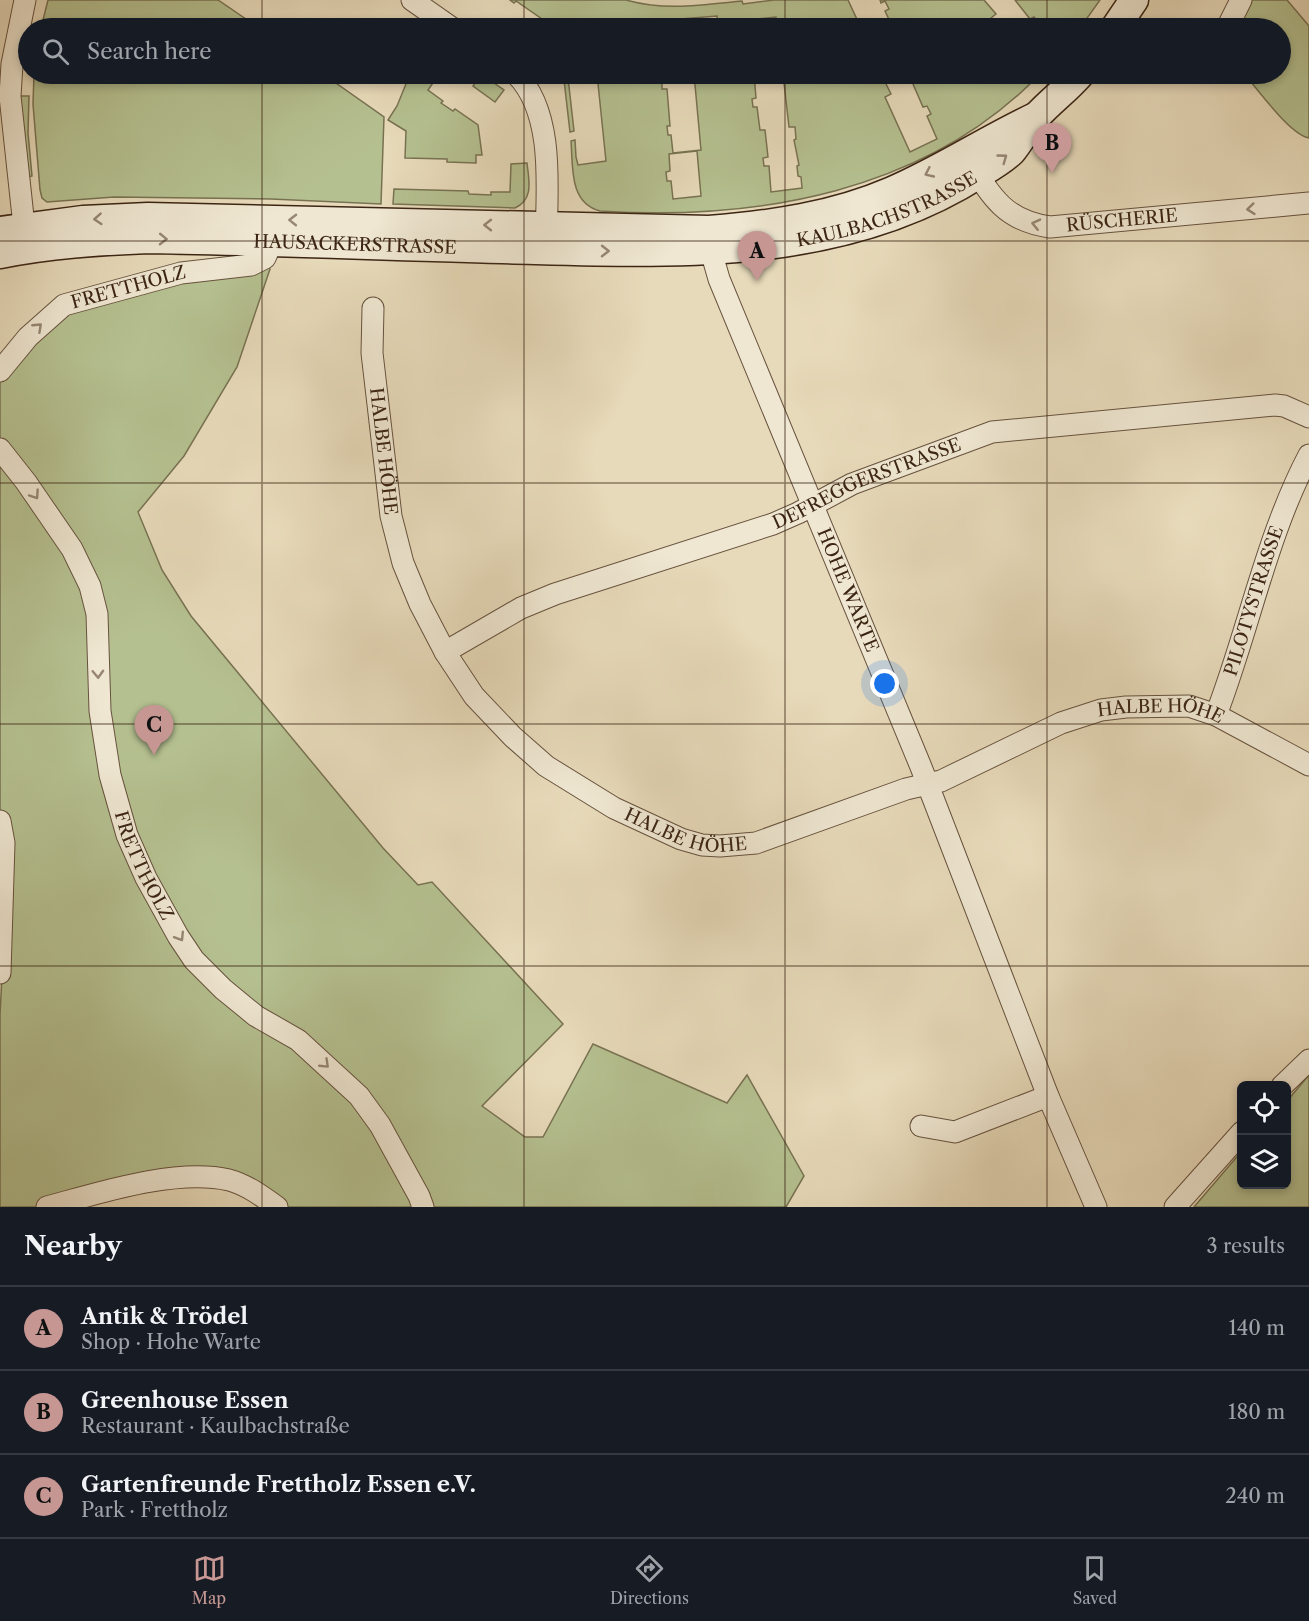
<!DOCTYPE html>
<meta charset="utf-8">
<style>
:root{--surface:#171b24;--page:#242831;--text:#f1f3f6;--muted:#9ea1a6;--line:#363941;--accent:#c59692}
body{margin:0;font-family:"Libre Caslon Text",serif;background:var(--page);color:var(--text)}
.controls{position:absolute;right:18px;bottom:18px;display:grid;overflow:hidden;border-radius:9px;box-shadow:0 3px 9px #0003}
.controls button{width:54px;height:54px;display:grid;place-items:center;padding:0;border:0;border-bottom:2px solid var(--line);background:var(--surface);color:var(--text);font:30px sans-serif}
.you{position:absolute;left:885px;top:684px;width:21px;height:21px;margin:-15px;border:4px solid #fff;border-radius:50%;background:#1a73e8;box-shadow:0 0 0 9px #1a73e833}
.badge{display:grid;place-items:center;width:39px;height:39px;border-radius:50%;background:var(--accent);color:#111;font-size:20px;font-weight:700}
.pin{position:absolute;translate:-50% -50px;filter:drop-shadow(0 2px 3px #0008)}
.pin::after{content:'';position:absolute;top:32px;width:21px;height:18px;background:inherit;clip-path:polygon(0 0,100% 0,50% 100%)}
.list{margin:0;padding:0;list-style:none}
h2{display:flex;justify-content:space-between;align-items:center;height:78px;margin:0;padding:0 24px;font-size:26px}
h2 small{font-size:20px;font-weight:400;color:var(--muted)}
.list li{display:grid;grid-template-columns:39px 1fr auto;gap:18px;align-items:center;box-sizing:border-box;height:84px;padding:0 24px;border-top:2px solid var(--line)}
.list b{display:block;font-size:22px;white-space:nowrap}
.list p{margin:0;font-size:20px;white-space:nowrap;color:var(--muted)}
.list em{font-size:20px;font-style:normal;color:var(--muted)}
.icon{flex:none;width:33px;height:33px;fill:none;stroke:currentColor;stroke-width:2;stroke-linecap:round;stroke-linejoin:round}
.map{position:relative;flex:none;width:1309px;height:1207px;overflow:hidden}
.search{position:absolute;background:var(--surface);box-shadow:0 3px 9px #0003;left:18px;right:18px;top:18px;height:66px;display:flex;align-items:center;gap:15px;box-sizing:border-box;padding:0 21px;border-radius:33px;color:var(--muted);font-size:22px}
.sheet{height:330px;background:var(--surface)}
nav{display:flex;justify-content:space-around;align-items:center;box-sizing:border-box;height:84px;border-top:2px solid var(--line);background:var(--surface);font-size:16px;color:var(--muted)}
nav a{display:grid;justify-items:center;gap:3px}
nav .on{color:var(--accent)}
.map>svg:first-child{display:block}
</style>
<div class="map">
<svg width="1309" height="1207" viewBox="0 0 1309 1207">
<rect width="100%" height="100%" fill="#e7daba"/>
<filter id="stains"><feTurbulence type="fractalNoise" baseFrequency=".00333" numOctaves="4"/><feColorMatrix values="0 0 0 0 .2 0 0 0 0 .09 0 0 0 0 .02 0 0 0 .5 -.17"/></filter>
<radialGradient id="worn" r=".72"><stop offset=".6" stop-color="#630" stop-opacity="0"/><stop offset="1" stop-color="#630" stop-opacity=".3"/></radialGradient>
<!-- green -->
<g fill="#b5c090" stroke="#787252" stroke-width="1.5" fill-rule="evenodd">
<polygon points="48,0 218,0 259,28 41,28"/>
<path d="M510 0H626C665 11 702 5 742 1L743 4 774 0H848L861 28H778L776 17 749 20V28H718L717 16 656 21V28H551L552 26 516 1 514 3Z"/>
<polygon points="880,0 984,0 996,14 991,18 999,28 893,28 885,11 889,9 885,1 881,3"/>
<polygon points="1015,0 1100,0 1080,28 1038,28 1036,26 1039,23 1034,17 1030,19"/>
<path d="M1244 0H1287L1309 26V138C1289 134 1259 90 1244 74H1280V28H1230Z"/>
<polygon points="34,74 323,74 384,117 381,204 271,199 114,197 47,202 42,198 40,190 33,104"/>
<polygon points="410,74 420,74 420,75 435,80 428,90 443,101 441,103 453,111 455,109 478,125 482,155 476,155 476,163 447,162 447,159 405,158 406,131 388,120 397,106"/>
<polygon points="481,74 504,90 495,102 473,86"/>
<polygon points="555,74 561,74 568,78 574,131 570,132 564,80"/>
<path d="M597 74H665L666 80 662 81V89H667L670 126H667L668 135H671L673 153 701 150 694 74H754L756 98 752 99 753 107H757L760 130H765L768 157 763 158 764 166H769L771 192 802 188 801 177 798 176 797 166 799 165 794 140 796 139 795 127H789L783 74H881L891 94 885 97 910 152 937 139 927 116 931 114 927 106 923 107 913 84 916 82 913 74H1040C926 192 758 221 600 211 569 203 573 167 571 141L575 140 576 157 578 165 606 161ZM697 151 701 196 673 199 671 181H667L666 172 670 171 669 154Z"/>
<polygon points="21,96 29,96 28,133 32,176 28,177 20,97"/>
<path d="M527 163C529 181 534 199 515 208L393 204 394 189 468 191 469 194 491 195V192H510L511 164Z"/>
<polygon points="265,262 270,269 237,367 184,456 138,512 162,570 191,616 383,848 418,885 432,882 563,1024 482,1106 525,1137 543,1137 593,1044 727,1103 747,1075 804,1176 786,1207 281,1207 230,1179 39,1207 0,1207 0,1015 4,937 0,817 0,377 64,308"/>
<polygon points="1309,1075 1309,1207 1194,1207 1241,1152 1242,1184 1286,1184 1287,1101"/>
</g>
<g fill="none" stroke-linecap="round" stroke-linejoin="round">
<defs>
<g id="street">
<polyline points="412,0 452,28"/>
<polyline points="1227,28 1241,0"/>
<path d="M516 74C555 113 547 189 546 239"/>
<path id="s1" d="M970 162C992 198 1006 221 1050 227L1309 203"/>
<polyline points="24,226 10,96 12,64 25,0"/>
<path id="s2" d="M709 236 711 251 719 279 921 767 1048 1096 1096 1207"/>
<path id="s3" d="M373 308 372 353 391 516 403 563 420 604 445 652 474 696 513 737 546 766 614 808 681 839 702 845 720 846 756 843 906 789 941 781 1061 723 1101 710 1126 707 1189 706 1216 715 1309 765"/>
<path id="s4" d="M0 371 28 337 64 305 181 273 251 265 265 258 272 242"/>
<path id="s5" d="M0 449 26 482 72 549 90 586 97 614 100 711 110 775 127 835 146 878 178 936 194 960 223 989 256 1016 298 1040 359 1096 380 1125 419 1196 423 1207"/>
<path id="s6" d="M445 652 521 608 555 594 773 524 798 513 852 484 992 432 1275 405 1284 406 1309 417"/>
<path id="s7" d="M1216 715C1249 629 1266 537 1309 455"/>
<polyline points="0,821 4,843 0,973"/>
<polyline points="1282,1086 1309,1060"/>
<polyline points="921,1126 955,1132 1048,1096"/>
<path d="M47 1207C99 1193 175 1168 229 1180 247 1185 262 1196 277 1207"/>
<polyline points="1175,1207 1242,1132"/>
</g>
<g id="secondary">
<polyline points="1115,28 1134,0"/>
<path d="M0 231 83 220 148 217 709 230C772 225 834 216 892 191 941 170 986 140 1035 117"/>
<path id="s8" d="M0 254C49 244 99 241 149 239 267 241 384 246 502 249 663 253 837 265 979 174 989 168 1003 160 1012 151 1021 140 1028 126 1038 115 1051 101 1067 89 1080 74"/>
</g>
</defs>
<!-- street casing -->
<use href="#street" stroke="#67523e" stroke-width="23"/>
<!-- secondary casing -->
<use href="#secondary" stroke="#3c2514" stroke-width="31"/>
<!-- street -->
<use href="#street" stroke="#efe7d2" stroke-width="21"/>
<!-- secondary -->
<use href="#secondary" stroke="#efe7d2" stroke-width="28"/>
</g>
<!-- one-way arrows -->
<defs><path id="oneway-chevron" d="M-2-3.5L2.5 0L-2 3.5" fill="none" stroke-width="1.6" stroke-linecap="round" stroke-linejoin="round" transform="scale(1.5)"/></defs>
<g stroke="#968673">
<use href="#oneway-chevron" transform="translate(1003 158) rotate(-36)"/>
<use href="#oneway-chevron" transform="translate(929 173) rotate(155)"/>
<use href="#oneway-chevron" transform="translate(1251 209) rotate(174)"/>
<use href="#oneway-chevron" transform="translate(98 219) rotate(176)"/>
<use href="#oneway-chevron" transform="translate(293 220) rotate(-179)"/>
<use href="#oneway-chevron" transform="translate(1036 224) rotate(-167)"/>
<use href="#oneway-chevron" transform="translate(488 225) rotate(-180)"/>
<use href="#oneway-chevron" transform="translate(163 239) rotate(1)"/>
<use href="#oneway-chevron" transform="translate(605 251)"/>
<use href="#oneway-chevron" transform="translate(38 327) rotate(-43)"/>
<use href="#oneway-chevron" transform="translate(35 495) rotate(56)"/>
<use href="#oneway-chevron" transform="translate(98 674) rotate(88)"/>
<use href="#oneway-chevron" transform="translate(180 937) rotate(58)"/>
<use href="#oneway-chevron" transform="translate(325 1064) rotate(44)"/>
</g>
<!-- grid -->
<path fill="none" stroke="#3c2514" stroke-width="1.5" stroke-opacity="0.55" d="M262 0V28M524 0V28M785 0V28M1047 0V28M262 74V1207M524 74V1207M785 74V1207M1047 74V1207M0 241H1309M0 483H1309M0 724H1309M0 966H1309"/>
<g text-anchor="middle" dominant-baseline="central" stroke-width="4.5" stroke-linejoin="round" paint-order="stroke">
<!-- street labels -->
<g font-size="18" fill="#3c2514" stroke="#efe7d2">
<text stroke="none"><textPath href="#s8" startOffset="894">KAULBACHSTRASSE</textPath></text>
<text stroke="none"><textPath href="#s1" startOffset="180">RÜSCHERIE</textPath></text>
<text stroke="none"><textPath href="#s8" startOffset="356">HAUSACKERSTRASSE</textPath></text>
<text stroke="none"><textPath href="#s4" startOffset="159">FRETTHOLZ</textPath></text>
<text stroke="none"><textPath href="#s3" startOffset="144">HALBE HÖHE</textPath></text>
<text stroke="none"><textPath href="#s6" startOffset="456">DEFREGGERSTRASSE</textPath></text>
<text stroke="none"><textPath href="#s2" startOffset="381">HOHE WARTE</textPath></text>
<text stroke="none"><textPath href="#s7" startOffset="120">PILOTYSTRASSE</textPath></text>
<text stroke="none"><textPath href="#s3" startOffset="1170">HALBE HÖHE</textPath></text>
<text stroke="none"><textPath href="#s3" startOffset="666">HALBE HÖHE</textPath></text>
<text stroke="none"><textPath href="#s5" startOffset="452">FRETTHOLZ</textPath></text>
</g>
</g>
<rect width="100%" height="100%" filter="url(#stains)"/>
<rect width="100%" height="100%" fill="url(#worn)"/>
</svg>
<div class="controls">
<button><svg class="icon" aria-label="locate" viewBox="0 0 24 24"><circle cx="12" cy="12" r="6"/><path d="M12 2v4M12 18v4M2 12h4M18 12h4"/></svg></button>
<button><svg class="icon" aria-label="layers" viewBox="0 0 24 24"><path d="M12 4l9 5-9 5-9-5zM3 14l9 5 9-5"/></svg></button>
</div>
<div class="you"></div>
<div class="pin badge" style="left:757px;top:281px">A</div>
<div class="pin badge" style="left:1052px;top:173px">B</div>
<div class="pin badge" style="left:154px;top:755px">C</div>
<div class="search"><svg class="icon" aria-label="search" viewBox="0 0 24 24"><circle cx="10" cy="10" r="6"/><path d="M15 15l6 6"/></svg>Search here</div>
</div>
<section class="sheet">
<h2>Nearby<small>3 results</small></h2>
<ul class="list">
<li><span class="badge">A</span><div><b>Antik &amp; Trödel</b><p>Shop · Hohe Warte</p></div><em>140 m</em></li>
<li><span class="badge">B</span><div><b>Greenhouse Essen</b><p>Restaurant · Kaulbachstraße</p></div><em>180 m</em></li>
<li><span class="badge">C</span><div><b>Gartenfreunde Frettholz Essen e.V.</b><p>Park · Frettholz</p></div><em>240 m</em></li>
</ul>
</section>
<nav>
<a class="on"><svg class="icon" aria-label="map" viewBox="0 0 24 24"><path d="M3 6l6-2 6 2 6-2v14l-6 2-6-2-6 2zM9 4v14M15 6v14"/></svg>Map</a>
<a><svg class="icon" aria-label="directions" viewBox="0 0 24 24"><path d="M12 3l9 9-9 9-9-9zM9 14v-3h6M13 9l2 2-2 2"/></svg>Directions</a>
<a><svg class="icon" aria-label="saved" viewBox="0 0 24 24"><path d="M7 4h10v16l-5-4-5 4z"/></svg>Saved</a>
</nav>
